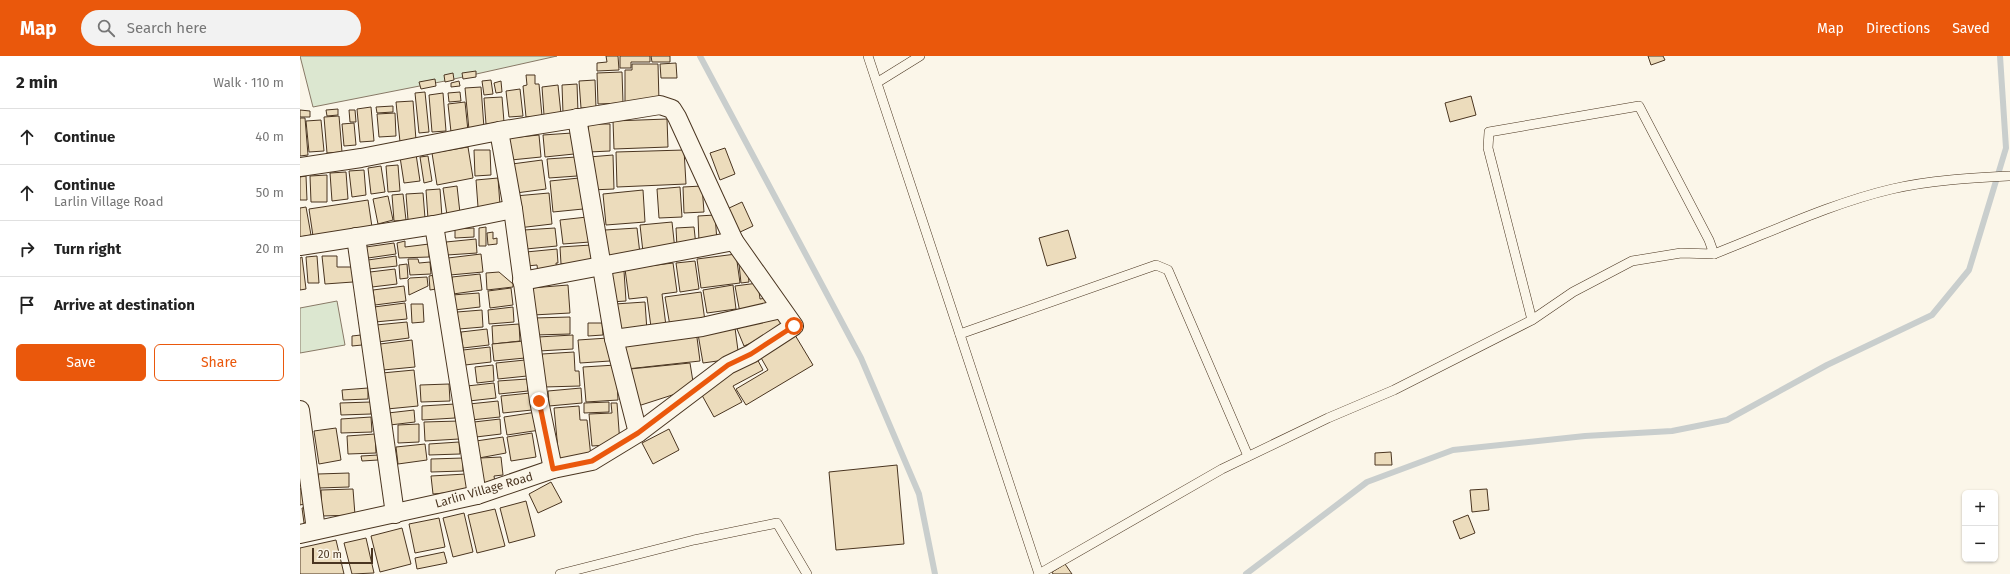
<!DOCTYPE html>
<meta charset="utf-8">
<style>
:root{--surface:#fff;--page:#f2f2f2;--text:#222;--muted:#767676;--line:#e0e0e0;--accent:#ea580c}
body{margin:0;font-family:"Fira Sans",sans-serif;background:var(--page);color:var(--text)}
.controls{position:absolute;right:12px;bottom:12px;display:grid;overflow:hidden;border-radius:6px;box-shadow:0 1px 3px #0004}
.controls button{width:36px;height:36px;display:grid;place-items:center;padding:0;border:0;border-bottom:1px solid var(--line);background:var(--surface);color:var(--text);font:20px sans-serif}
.scale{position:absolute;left:12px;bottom:10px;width:61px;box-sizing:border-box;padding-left:4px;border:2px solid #4a3520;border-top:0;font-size:11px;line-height:14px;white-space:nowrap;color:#4a3520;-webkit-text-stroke:3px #fbf6e9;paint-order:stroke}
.stop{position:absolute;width:12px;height:12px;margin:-9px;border:3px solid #ea580c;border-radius:50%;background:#fff}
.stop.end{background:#ea580c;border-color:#fff;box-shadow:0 1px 4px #0008}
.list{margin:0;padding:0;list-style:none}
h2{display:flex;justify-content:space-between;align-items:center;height:52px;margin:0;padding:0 16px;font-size:17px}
h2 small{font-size:13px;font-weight:400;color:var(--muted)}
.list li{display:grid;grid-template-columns:26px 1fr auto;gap:12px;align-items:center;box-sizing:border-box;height:56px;padding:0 16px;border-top:1px solid var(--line)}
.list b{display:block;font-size:15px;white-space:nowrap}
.list p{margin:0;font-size:13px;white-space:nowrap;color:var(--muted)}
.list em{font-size:13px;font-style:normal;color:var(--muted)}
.actions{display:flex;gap:8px;padding:12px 16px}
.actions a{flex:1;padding:9px 0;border:1px solid var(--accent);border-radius:6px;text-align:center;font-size:14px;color:var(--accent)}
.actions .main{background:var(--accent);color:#fff}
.icon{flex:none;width:22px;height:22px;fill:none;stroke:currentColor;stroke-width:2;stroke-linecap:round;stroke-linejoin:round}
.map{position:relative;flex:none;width:1710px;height:518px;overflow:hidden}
header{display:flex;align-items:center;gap:24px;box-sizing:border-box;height:56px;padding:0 20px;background:var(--accent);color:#fff}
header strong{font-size:19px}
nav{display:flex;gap:22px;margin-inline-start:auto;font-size:14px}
.search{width:280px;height:36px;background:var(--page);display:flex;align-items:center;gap:10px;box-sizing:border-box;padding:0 14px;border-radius:22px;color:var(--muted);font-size:15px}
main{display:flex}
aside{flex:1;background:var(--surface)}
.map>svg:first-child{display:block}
</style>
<header>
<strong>Map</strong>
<div class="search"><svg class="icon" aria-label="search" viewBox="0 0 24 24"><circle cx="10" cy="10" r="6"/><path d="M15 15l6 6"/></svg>Search here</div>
<nav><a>Map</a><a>Directions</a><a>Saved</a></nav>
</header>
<main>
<aside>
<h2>2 min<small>Walk · 110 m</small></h2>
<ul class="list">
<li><svg class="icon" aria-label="ahead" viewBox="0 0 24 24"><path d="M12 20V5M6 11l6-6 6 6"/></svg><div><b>Continue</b></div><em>40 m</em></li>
<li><svg class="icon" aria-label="ahead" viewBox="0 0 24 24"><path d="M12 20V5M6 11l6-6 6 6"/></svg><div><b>Continue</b><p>Larlin Village Road</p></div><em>50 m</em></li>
<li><svg class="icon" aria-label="right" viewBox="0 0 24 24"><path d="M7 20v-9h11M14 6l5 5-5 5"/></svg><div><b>Turn right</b></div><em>20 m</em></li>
<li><svg class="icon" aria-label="arrive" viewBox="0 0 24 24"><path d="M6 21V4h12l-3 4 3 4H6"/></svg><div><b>Arrive at destination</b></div></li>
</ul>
<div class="actions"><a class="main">Save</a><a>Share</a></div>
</aside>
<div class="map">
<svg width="1710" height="518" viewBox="0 0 1710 518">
<rect width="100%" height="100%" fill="#fbf6e9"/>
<!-- green -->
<g fill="#dce7d0" stroke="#887966">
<polygon points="0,0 257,0 145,25 13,51"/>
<polygon points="37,245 45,289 0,297 0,252"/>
</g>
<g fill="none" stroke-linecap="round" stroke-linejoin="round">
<!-- stream -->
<g stroke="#c9cecd" stroke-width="6">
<polyline points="400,0 561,302 619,438 635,518"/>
<polyline points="946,518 1067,426 1153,394 1285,380 1372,375 1427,364 1527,309 1632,259 1669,214 1706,92 1700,0"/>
</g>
</g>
<!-- building -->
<g fill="#ecdcbc" stroke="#4a3520">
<polygon points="306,0 318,0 319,14 297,15 297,7 307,6"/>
<polygon points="320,0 350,0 350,6 331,6 331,12 320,12"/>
<polygon points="351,0 370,0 370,6 352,6"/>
<polygon points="1348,0 1363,0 1365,4 1351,9"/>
<polygon points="376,7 377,22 361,22 360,8"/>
<polygon points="332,8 358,8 359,46 325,46 325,14 332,14"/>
<polygon points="176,15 176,21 163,23 162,17"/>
<polygon points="322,16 323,47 298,48 297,17"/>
<polygon points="153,17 154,24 145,26 144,19"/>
<polygon points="226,19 235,19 235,28 239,28 242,60 226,61 223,30 227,29"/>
<polygon points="135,23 136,30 121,33 119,26"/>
<polygon points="191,24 193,38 184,39 182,25"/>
<polygon points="295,24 296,52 281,52 279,25"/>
<polygon points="159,25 160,30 151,31 151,27"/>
<polygon points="201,25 202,36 196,37 194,27"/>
<polygon points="277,28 278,56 263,57 262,29"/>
<polygon points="258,29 261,58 244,59 242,31"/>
<polygon points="181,31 184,72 169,74 165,32"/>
<polygon points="220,33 223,60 209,61 206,35"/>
<polygon points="125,36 129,76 119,77 115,37"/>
<polygon points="160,36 161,45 149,46 148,37"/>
<polygon points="143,37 146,75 132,76 129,39"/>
<polygon points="1171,40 1176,59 1150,66 1145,47"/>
<polygon points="202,41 204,66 186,68 184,42"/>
<polygon points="113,45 116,84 100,86 96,46"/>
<polygon points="165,46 168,75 151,76 148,48"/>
<polygon points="93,50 93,56 77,57 76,51"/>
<polygon points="71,51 74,85 60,86 57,53"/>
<polygon points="38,53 38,59 27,60 26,54"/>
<polygon points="0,54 10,55 10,61 0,61"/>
<polygon points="49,54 55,54 56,66 50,66"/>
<polygon points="95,57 96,80 79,81 77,58"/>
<polygon points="39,60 42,96 27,97 24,61"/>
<polygon points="0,62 5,62 8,99 0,100"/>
<polygon points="367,63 368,91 314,93 313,65"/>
<polygon points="21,64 24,95 9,96 6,65"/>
<polygon points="54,67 56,89 44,90 42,68"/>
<polygon points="288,68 310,68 310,95 289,96"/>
<polygon points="272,77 274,98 245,101 243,79"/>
<polygon points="239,79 241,101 211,104 209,82"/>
<polygon points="168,91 173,122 137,129 132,97"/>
<polygon points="425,92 435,118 420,124 410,97"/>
<polygon points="174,94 190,94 191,119 175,120"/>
<polygon points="384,94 386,128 317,131 316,96"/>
<polygon points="116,98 120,125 104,127 100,101"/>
<polygon points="313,99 314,133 291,134 289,101"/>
<polygon points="128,100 132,125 124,127 120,101"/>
<polygon points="276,101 277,120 249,122 247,103"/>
<polygon points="242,104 246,133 216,137 212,108"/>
<polygon points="98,109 100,135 88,136 86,110"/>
<polygon points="81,110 85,136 71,138 68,112"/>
<polygon points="64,114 66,139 52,141 49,115"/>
<polygon points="46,116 48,143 32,145 30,117"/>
<polygon points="27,119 27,146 11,146 10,120"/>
<polygon points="6,120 7,144 0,144 0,121"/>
<polygon points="198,122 200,149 178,151 176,124"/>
<polygon points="279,122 283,153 253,156 250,125"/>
<polygon points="157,130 160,157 147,159 143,132"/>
<polygon points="402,130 404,156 384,157 383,131"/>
<polygon points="380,131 382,161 359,162 357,133"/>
<polygon points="140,133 142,161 128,163 126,134"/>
<polygon points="343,134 345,166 306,169 303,138"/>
<polygon points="123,137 125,162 108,164 106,138"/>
<polygon points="249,137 252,168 218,172 215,140"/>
<polygon points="103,138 106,164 94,165 92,139"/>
<polygon points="88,140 93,164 78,168 73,143"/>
<polygon points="68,144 72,171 13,180 9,153"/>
<polygon points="442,146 453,170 438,177 427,153"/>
<polygon points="6,151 11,179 0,181 0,152"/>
<polygon points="415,159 417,185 399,186 398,160"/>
<polygon points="287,161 290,186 263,188 260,164"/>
<polygon points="372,166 375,194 343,196 340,169"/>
<polygon points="186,171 186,190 179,190 179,172"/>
<polygon points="394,171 396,190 377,191 376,172"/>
<polygon points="174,172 174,181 155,182 155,173"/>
<polygon points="255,172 257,190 226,193 224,174"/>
<polygon points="337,172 340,198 307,203 305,174"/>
<polygon points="768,174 776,202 747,210 739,182"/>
<polygon points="193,176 193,183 197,182 197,188 188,189 187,177"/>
<polygon points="176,183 177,197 147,199 146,186"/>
<polygon points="105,185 105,191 129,188 129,201 99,202 97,187"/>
<polygon points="94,187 96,198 68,202 66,191"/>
<polygon points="291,189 292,206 261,208 260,191"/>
<polygon points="257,193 258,207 256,207 257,215 238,217 237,209 227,210 226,196"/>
<polygon points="181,198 183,216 150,219 148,202"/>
<polygon points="436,198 440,227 401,232 397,203"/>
<polygon points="17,200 19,227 8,227 6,201"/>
<polygon points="22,200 37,200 37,211 53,211 53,226 25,228"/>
<polygon points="96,200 97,210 69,213 68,204"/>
<polygon points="2,201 6,233 0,234 0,202"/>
<polygon points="108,203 118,203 119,207 130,206 131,218 110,219"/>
<polygon points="395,205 399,233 380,236 376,207"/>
<polygon points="373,207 377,236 362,238 366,270 351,271 347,241 329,243 325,213"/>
<polygon points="107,208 108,222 100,223 99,209"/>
<polygon points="439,208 447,208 449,226 441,227"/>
<polygon points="95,213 97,228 72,231 70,216"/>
<polygon points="324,215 326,245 311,246 309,216"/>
<polygon points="199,216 213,228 213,231 187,234 186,217"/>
<polygon points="180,218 182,234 153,238 152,221"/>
<polygon points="135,219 136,233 130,234 129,220"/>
<polygon points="127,221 128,230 109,239 108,224 110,222"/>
<polygon points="458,227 460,243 467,242 469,252 440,257 435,230"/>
<polygon points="268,229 270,257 233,259 231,232"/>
<polygon points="433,229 436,253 407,257 403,234"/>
<polygon points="104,230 106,245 75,249 73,234"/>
<polygon points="211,232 213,249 190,252 188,235"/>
<polygon points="401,236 405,265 370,270 365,241"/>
<polygon points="179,237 180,251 154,254 152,239"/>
<polygon points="345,246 347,275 317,276 315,248"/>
<polygon points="105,247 107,263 75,266 74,251"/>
<polygon points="111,248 123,248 124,266 112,267"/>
<polygon points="213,251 214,266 189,268 188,254"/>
<polygon points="182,254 183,271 159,273 157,256"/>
<polygon points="479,256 486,273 444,290 437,273"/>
<polygon points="270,261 270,278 235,279 234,262"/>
<polygon points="107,266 109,282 78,286 76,269"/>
<polygon points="288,267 302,267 303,279 288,280"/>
<polygon points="219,268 220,285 193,288 192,270"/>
<polygon points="435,272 439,302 403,307 398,278"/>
<polygon points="187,273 189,289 163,292 161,276"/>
<polygon points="396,274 400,305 327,313 323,282"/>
<polygon points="61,279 62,289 52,290 52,280"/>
<polygon points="273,279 273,293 239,295 238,281"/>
<polygon points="495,279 513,309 446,349 436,333 468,314 460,300"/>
<polygon points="308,282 310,305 280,307 278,284"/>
<polygon points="112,284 115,311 83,314 80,288"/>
<polygon points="224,285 225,302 194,305 192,288"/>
<polygon points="190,291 191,306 165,309 163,294"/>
<polygon points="274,296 275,315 279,315 280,330 244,331 242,298"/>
<polygon points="456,301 463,314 433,330 442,346 414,361 398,332"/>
<polygon points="225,304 227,320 198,323 196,307"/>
<polygon points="390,307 394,332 335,351 330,313"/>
<polygon points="193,309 194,325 177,327 175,311"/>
<polygon points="316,309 318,344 286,346 283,311"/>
<polygon points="114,314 118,350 87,353 82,317"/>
<polygon points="227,323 228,335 199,338 198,325"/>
<polygon points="194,327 196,342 169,345 167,330"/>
<polygon points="149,328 150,345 121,346 120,329"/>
<polygon points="68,332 68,343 43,344 42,334"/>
<polygon points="281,332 282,347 249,350 248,335"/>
<polygon points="230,337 232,354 203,357 201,340"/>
<polygon points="198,345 200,361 171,364 169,348"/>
<polygon points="71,346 71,358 41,359 40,347"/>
<polygon points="309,346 309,356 284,357 284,347"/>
<polygon points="311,347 317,347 320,388 292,390 289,358 312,357"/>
<polygon points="155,348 155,362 122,364 122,350"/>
<polygon points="279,350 280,364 287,364 291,401 259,404 254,352"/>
<polygon points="114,354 115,366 90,369 88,357"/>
<polygon points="237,356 240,374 207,379 204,361"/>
<polygon points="71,361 72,376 41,377 41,363"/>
<polygon points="200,363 201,378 176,381 174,366"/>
<polygon points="159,365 159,383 125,385 124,366"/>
<polygon points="119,368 119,386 98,387 98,369"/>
<polygon points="36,372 41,404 19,408 14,375"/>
<polygon points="369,373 379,394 353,408 342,387"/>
<polygon points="232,377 236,401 211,405 207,381"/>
<polygon points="75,378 76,397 48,398 47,380"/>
<polygon points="203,381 206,397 179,402 176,385"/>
<polygon points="159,386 160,398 129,399 129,388"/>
<polygon points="125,388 127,404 98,408 96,391"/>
<polygon points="1091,396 1092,409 1075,409 1075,397"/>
<polygon points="78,399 78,404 62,405 61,400"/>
<polygon points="201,401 203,419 194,420 195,426 183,427 180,402"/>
<polygon points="163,402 163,415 131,416 131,403"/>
<polygon points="597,409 604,488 536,494 529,416"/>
<polygon points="49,417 49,431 19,432 18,418"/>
<polygon points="166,418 167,435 133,438 131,420"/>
<polygon points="251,426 262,446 238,457 229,438"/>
<polygon points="3,432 4,448 0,449 0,433"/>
<polygon points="53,433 55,459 22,460 21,434"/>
<polygon points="1187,433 1189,454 1172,456 1170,434"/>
<polygon points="226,445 235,480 209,487 200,452"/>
<polygon points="8,451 10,466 4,467 2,452"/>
<polygon points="195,453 205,490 177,497 168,459"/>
<polygon points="164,457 173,496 153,501 143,462"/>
<polygon points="1168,459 1175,477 1160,483 1153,465"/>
<polygon points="139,462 145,491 115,497 109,468"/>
<polygon points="102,472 111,508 80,516 71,480"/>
<polygon points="66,482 74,517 52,518 44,487"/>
<polygon points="36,484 44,518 0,518 0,492"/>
<polygon points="144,496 147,507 117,513 115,502"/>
<polygon points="765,508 772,518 753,518 752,516"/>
</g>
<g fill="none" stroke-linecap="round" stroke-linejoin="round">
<defs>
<g id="lane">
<polyline points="568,0 739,518"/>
<polyline points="578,26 620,0"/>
<path d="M1414 198C1471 176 1532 147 1592 133 1630 124 1671 122 1710 120"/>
<polyline points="660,278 856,209 868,214 948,400"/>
<polyline points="260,518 394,484 477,467 507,518"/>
<polyline points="739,518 922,413 1028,362 1094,334 1232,264 1273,236 1332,205 1381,197 1414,198 1409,184 1339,50 1189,76 1188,92 1232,264"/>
</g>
<g id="street">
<polyline points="277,62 314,283 338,377"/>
<polyline points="199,75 213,153 239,345 253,413"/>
<polyline points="0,111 61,102 199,75 360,49 372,53 377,61 434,185 494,270 451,298 428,309 338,377 292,405 253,413 177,439 0,478"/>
<polyline points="134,169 177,439"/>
<polyline points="56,181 95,458"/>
<polyline points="0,190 134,169 213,153"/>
<polyline points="222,225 434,185"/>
<polyline points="314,283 402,271 481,253"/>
<polyline points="0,354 16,474"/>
</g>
</defs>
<!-- lane casing -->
<use href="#lane" stroke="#4a3520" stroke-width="10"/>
<!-- street casing -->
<use href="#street" stroke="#4a3520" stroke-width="20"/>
<!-- lane -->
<use href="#lane" stroke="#fbf6e9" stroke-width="9"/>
<!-- street -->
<use href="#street" stroke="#fbf6e9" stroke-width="18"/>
</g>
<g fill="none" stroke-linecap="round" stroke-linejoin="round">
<!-- route -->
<polyline stroke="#ea580c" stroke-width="5" points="239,345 253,413 292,405 338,377 428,309 451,298 494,270"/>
</g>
<g text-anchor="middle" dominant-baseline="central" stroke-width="3" stroke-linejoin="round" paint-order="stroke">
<!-- street labels -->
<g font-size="12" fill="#4a3520" stroke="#fbf6e9">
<text transform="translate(184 434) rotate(-16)">Larlin Village Road</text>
</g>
</g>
</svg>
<div class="controls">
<button>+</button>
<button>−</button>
</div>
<div class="scale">20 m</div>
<div class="stop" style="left:494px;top:270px"></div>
<div class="stop end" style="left:239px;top:345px"></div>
</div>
</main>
